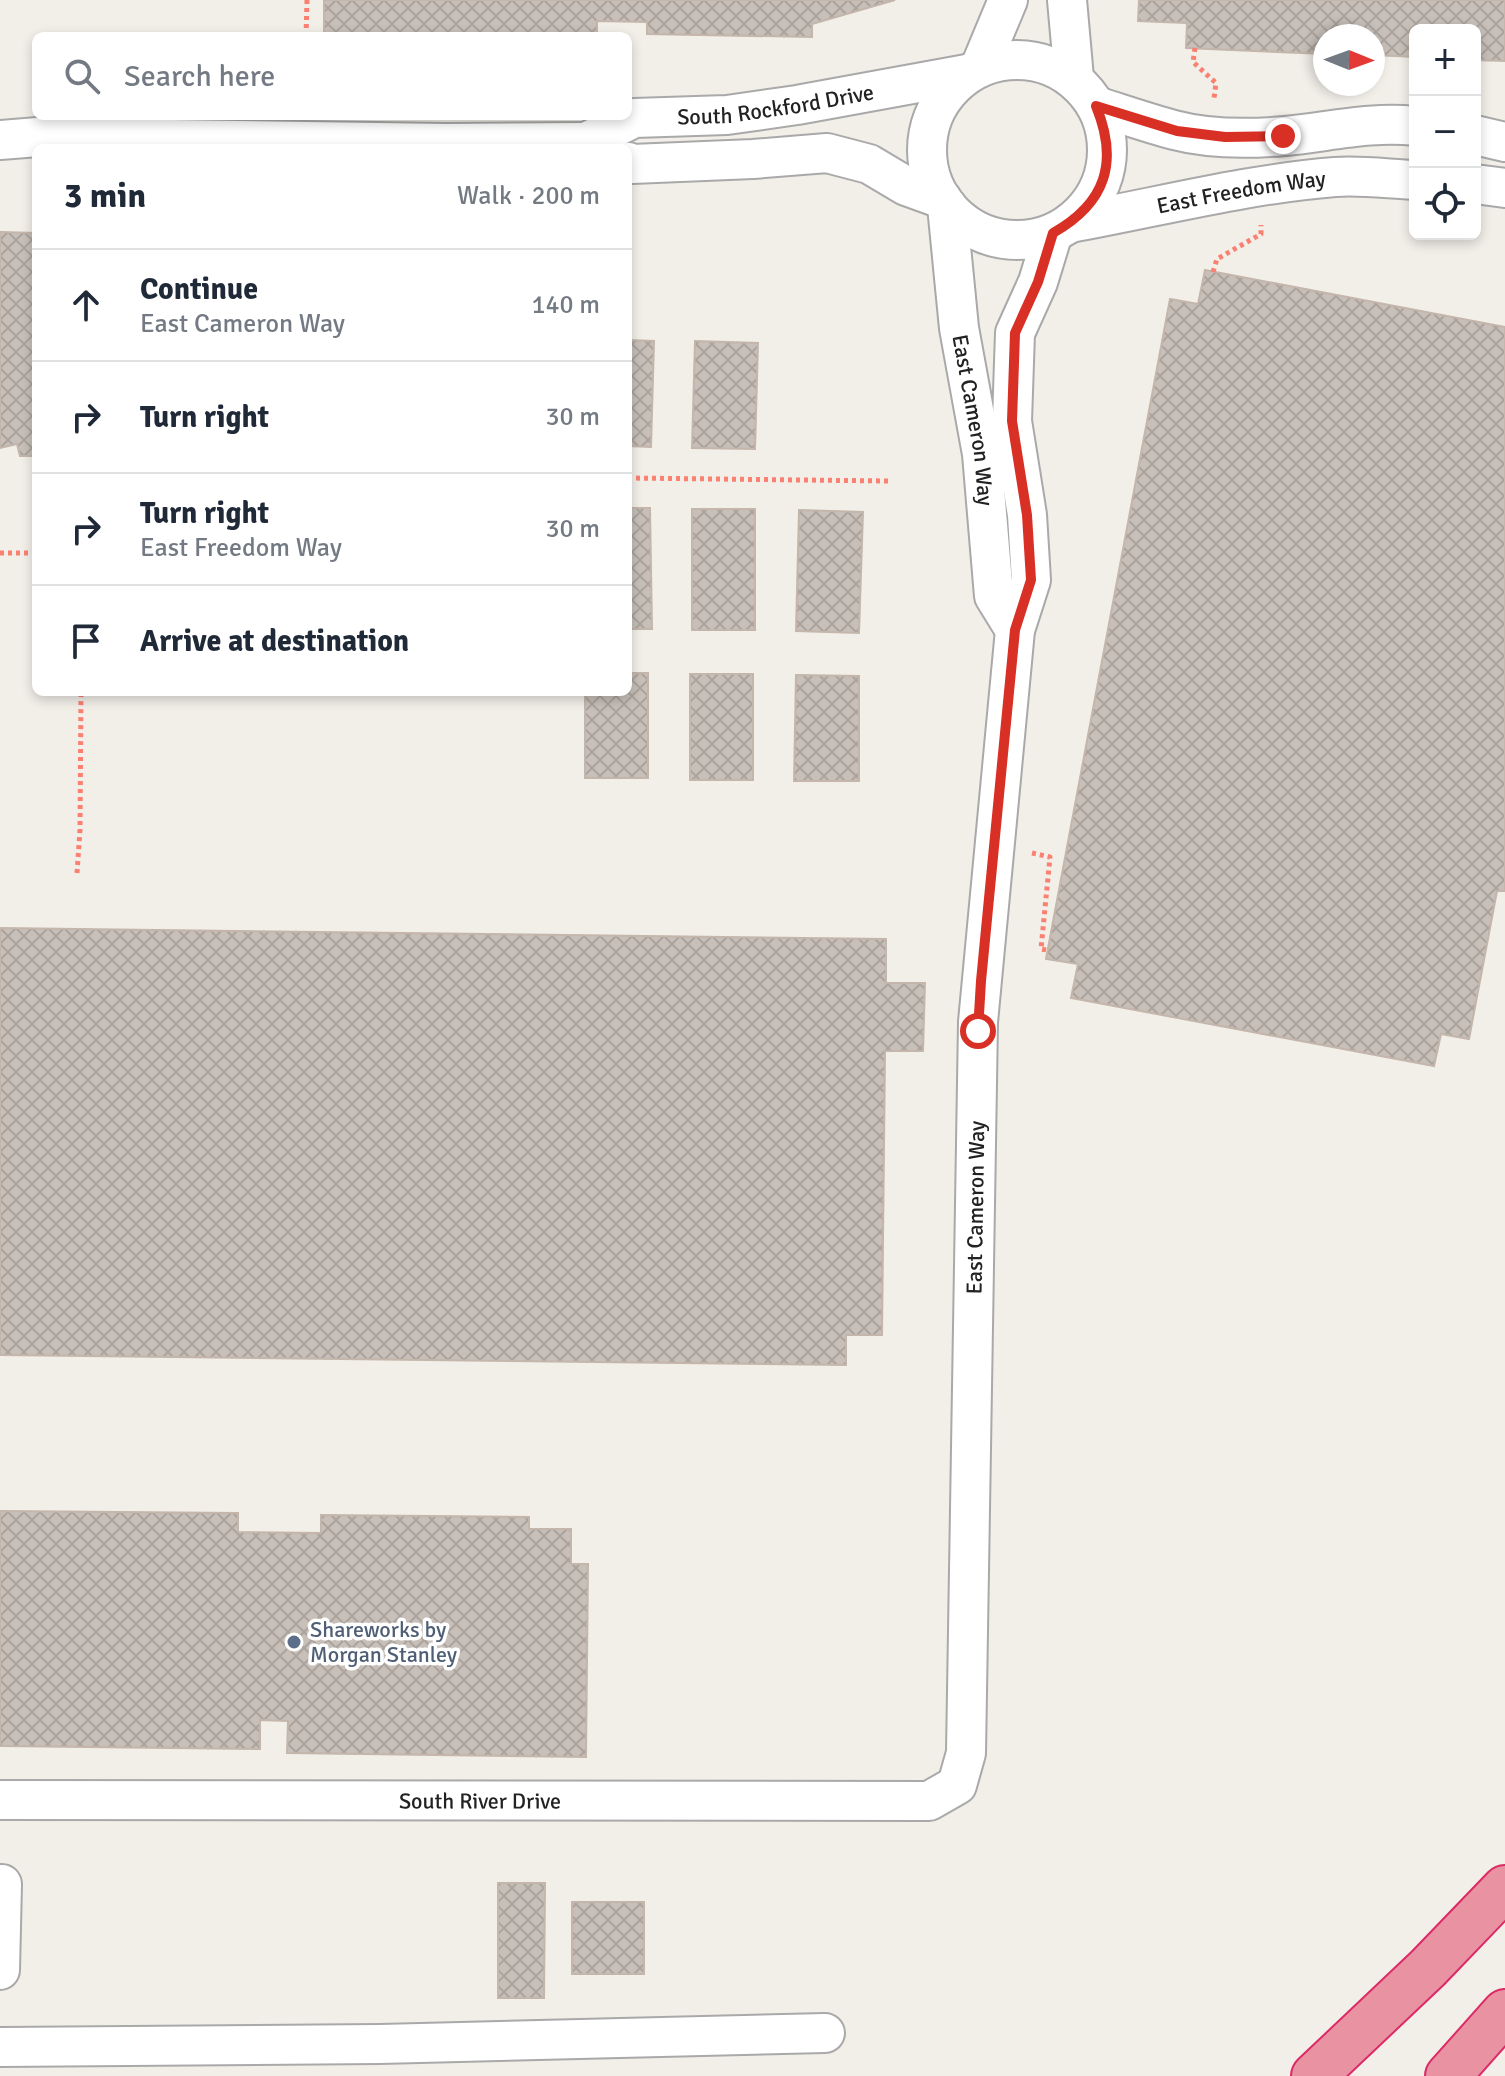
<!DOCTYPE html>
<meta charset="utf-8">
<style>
:root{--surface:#fff;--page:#f2f2f3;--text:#1f2937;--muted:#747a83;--line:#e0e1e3}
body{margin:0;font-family:Signika,sans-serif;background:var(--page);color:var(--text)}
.controls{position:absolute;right:24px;top:24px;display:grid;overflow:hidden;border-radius:12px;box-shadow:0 4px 12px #0003}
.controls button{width:72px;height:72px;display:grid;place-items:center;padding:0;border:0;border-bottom:2px solid var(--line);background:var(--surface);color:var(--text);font:40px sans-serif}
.compass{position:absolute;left:1313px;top:24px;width:72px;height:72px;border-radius:50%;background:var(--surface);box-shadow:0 4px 12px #0003;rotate:91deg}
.stop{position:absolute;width:24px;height:24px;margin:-18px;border:6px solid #d93025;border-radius:50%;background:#fff}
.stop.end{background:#d93025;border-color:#fff;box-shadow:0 2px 8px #0008}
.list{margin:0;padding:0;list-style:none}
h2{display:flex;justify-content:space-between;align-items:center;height:104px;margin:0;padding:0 32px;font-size:34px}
h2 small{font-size:26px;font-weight:400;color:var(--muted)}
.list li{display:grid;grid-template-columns:52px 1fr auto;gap:24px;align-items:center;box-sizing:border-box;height:112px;padding:0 32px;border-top:2px solid var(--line)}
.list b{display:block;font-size:30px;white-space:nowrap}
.list p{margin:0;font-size:26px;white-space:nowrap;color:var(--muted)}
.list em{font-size:26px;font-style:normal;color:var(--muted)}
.icon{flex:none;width:44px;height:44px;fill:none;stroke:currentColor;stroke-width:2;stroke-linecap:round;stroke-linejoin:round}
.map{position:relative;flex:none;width:1505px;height:2076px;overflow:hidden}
.search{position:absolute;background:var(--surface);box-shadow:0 4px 12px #0003;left:32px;top:32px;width:600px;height:88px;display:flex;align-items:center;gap:20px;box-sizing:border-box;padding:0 28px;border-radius:12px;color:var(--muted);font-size:30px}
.panel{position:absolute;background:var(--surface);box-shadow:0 4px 12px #0003;left:32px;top:144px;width:600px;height:552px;border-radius:12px}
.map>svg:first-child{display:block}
</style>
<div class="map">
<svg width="1505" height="2076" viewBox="0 0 1505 2076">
<defs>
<pattern id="building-cross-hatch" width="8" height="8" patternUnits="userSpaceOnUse" patternTransform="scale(2)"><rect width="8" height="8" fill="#c7bfb8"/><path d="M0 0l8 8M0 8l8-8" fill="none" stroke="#aba49e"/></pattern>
</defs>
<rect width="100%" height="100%" fill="#f2efe9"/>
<!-- building -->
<g fill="url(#building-cross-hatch)" stroke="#c4b6ab" stroke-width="2">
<polygon points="324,0 895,0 812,24 812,37 647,34 647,22 597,21 597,36 451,36 324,33"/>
<polygon points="1139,0 1505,0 1505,61 1475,60 1475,30 1415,30 1415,57 1373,55 1373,36 1325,36 1325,54 1186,48 1187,23 1138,21"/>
<polygon points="0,232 36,233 36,456 20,456 17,444 0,448"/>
<polygon points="1205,270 1505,327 1505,891 1497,891 1469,1039 1441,1034 1434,1066 1071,998 1078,964 1046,959 1170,299 1198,304"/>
<polygon points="628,340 654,341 651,447 628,446"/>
<polygon points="695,341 758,343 755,449 692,448"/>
<polygon points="628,508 650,508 652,629 628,629"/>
<rect x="692" y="509" width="63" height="121"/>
<polygon points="799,510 863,512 859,633 796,631"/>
<polygon points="628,673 648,673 648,778 585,778 585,692 628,692"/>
<rect x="690" y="674" width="63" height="106"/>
<polygon points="796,675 859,676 859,781 794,781"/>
<polygon points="0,928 886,939 886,983 925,983 923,1051 885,1051 882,1335 846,1335 846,1365 0,1355"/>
<polygon points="0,1511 238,1513 238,1532 321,1533 321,1515 529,1517 529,1529 571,1529 571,1564 588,1564 586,1757 287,1753 288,1721 260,1720 260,1749 0,1746"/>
<polygon points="498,1883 545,1883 544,1998 498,1998"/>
<rect x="572" y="1902" width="72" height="72"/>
</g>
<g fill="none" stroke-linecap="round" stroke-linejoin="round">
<defs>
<g id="minor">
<polyline points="1067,0 1074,78"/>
<circle cx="1017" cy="150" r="90"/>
<polyline points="980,67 1008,0"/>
<path d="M1096 106C1122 114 1148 123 1174 130 1208 139 1249 139 1285 136 1328 132 1372 121 1415 126"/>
<polyline points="1475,135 1505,142"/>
<polyline points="0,140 38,137 446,143 586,142 599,148"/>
<path id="s1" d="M586 142 634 118 727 115 797 105 967 74"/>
<polyline points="628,162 632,164 753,159 827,153 869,164 906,186 942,199"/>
<polyline points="1475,184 1505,188"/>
<path id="s2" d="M947 206 959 328 982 454 994 596 1015 630"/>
<path id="s3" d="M1070 223C1159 207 1246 184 1335 177 1361 175 1389 179 1415 180"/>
<path id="s4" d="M0 1800 929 1801 957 1785 966 1753 978 1022 1015 630 1031 580 1027 515 1012 421 1015 333 1038 282 1053 233"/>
<polyline points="0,1884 2,1884 0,1970"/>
<polyline points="0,2047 380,2044 825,2033"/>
</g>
<g id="highway">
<polyline points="1314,2076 1428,1968 1505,1888"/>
<polyline points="1448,2076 1505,2012"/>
</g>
</defs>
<!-- minor casing -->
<use href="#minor" stroke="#a9a9a9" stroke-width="42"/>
<!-- highway casing -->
<use href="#highway" stroke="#dc2a67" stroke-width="48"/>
<!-- path -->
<g stroke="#fa8072" stroke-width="5" stroke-dasharray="4 4" stroke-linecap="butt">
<polyline points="306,36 307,0"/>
<polyline points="1195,48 1193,62 1216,83 1214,98"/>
<polyline points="1213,272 1217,259 1261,234 1261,225"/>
<polyline points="628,478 889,481"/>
<polyline points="0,553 36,553"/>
<polyline points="1032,853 1050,857 1041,949 1047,950"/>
<polyline points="77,873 80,830 81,692"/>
</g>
<!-- minor -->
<use href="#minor" stroke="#fff" stroke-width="38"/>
<!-- highway -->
<use href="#highway" stroke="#e892a2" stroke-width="44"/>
</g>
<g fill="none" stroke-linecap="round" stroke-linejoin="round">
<!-- route -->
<path stroke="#d93025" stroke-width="10" d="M978 1031 981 981 1015 630 1031 580 1027 515 1012 421 1015 333 1038 282 1053 233C1106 203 1119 162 1096 106L1177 131 1225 137 1283 136"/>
</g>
<!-- markers -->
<circle fill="#5c6f8a" stroke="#fff" stroke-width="3" cx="294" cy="1642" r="8"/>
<g text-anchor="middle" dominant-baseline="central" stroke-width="7" stroke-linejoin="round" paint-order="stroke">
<!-- street labels -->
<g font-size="22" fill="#222" stroke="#fff">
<text stroke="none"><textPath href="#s1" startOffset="196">South Rockford Drive</textPath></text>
<text stroke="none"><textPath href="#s3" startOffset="174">East Freedom Way</textPath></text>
<text stroke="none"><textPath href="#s2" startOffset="216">East Cameron Way</textPath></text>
<text stroke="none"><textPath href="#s4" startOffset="1540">East Cameron Way</textPath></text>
<text stroke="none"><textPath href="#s4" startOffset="480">South River Drive</textPath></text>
</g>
<!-- service labels -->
<g font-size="22" fill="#4e5e75" stroke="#fff" text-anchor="start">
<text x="310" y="1629">Shareworks by<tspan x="310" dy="25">Morgan Stanley</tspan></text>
</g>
</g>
</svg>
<div class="controls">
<button>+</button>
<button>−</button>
<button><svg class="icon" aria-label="locate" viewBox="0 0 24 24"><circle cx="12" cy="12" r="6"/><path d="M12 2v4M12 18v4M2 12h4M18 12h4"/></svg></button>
</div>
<svg class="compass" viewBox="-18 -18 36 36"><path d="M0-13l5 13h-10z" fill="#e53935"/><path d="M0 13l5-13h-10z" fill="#747a83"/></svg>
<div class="stop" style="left:978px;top:1031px"></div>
<div class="stop end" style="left:1283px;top:136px"></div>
<div class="search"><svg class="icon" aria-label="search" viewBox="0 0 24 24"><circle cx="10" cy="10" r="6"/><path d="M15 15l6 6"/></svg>Search here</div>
<section class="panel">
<h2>3 min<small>Walk · 200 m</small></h2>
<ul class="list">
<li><svg class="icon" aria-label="ahead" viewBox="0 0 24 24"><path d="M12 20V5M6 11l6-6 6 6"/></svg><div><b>Continue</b><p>East Cameron Way</p></div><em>140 m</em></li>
<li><svg class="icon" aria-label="right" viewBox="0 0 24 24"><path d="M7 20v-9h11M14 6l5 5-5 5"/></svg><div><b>Turn right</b></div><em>30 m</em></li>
<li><svg class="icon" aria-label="right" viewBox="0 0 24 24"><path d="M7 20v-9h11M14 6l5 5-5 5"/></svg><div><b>Turn right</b><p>East Freedom Way</p></div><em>30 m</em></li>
<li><svg class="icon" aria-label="arrive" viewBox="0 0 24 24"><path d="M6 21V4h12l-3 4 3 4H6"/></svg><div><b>Arrive at destination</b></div></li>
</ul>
</section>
</div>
